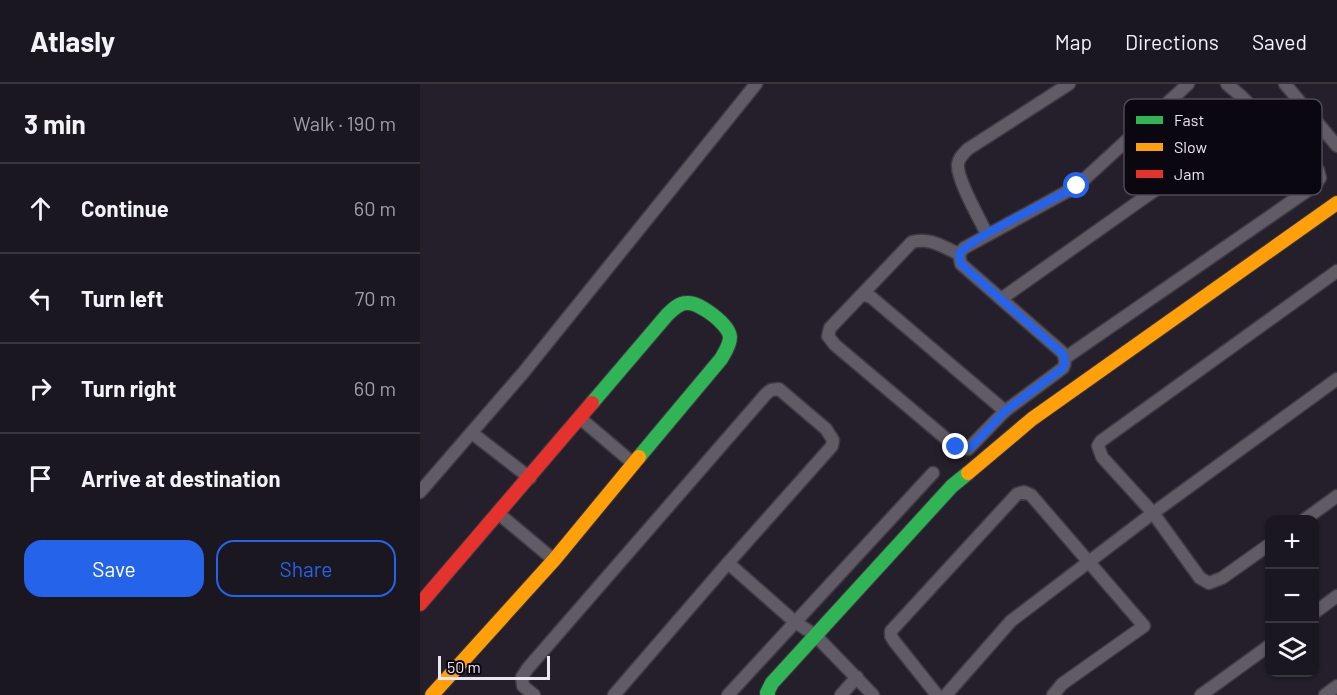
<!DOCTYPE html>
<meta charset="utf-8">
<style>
:root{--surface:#1b1720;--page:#242029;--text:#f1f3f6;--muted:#a09fa5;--line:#39363e;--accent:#2563eb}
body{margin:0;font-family:Barlow,sans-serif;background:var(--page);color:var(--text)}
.controls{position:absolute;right:18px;bottom:18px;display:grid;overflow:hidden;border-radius:12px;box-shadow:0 2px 4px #0004}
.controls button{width:54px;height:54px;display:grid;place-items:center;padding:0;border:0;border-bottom:2px solid var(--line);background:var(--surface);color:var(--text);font:30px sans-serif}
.scale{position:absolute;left:18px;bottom:15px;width:112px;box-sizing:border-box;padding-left:6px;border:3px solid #ebe5f4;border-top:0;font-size:16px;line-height:21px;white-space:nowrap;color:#ebe5f4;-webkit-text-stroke:4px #0b0710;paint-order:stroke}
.stop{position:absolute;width:18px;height:18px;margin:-14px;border:4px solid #2563eb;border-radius:50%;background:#fff}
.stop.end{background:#2563eb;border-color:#fff;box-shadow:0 2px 6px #0008}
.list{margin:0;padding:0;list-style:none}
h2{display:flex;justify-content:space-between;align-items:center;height:78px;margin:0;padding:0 24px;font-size:26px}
h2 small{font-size:20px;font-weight:400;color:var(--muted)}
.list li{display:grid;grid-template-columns:39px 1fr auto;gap:18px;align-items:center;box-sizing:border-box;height:90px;padding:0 24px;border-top:2px solid var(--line)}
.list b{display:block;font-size:22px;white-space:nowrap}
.list em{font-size:20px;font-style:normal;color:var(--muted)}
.actions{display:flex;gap:12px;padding:18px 24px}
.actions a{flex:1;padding:14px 0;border:2px solid var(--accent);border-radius:18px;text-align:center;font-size:21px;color:var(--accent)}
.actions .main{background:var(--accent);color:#fff}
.icon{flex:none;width:33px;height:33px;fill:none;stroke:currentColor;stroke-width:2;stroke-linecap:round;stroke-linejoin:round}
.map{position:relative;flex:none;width:917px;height:611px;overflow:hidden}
header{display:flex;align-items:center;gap:36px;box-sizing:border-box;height:84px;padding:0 30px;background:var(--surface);border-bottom:2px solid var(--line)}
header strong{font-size:28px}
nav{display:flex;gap:33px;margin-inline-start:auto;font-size:21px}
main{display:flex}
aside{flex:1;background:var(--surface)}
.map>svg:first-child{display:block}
</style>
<header>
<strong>Atlasly</strong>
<nav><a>Map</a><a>Directions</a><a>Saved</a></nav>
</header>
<main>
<aside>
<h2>3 min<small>Walk · 190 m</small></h2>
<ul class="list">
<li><svg class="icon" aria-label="ahead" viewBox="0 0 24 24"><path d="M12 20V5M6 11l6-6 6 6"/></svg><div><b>Continue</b></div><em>60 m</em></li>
<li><svg class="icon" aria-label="left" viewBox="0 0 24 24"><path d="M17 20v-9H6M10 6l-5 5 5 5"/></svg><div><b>Turn left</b></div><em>70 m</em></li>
<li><svg class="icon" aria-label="right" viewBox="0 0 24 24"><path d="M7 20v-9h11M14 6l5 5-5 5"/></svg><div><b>Turn right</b></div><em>60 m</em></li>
<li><svg class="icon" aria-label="arrive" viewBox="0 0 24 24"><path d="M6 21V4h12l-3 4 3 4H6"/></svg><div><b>Arrive at destination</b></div></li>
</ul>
<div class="actions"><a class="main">Save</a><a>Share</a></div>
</aside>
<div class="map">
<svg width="917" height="611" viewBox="0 0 917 611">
<rect width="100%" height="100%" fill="#241f2b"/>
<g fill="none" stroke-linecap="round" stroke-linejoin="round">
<defs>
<g id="street">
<polyline points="865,0 917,62"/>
<path d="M567 150C560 136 536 94 538 80 539 73 544 69 548 65L649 0"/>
<path d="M440 212 444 211 451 213 585 327 548 365 536 363 415 261 408 252 410 244 492 158C510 153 523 163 539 170"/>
<path d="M581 215 728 111 830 44C845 27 819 11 807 0"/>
<polyline points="645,274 894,102 900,94 898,86 835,38"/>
<path d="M585 327 643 284C646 279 645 275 643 269L541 180 539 170 544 164 657 102 768 0"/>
<polyline points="160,334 214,380"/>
<polyline points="52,349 110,394"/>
<polyline points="0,408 103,289 336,0"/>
<polyline points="79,430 134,476"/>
<polyline points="884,436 917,412"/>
<polyline points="850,460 802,494 789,499 780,494 733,429 917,295"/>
<polyline points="894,529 917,512"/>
<polyline points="114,611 103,602 102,593 108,584 346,310 351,306 359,305 406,345 413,356 412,362 308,479"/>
<polyline points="194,611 308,479 375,538 395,551 453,611"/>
<polyline points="308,611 513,389"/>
<polyline points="421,611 437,593"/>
<polyline points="517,611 474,557 471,552 471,547 597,410 604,408 611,411 724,542 642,600 633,611"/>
<polyline points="526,611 591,537 733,429 682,373 678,362 681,357 917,187"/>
<polyline points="781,611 850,561"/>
<polyline points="905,611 917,602"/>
</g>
<g id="fast">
<path d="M172 319 247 231C253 225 259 219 267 219 279 218 309 240 310 253 310 261 305 268 301 275L219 373"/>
<polyline points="348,611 347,609 352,599 532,402 548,389"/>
</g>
<g id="slow">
<polyline points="548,389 612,335 917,119"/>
<polyline points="12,611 134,476 219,373"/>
</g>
<polyline id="jam" points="0,520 172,319"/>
</defs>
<!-- street casing -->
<use href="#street" stroke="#3e3a44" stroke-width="15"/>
<!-- fast casing -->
<use href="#fast" stroke="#3e3a44" stroke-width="16"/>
<!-- slow casing -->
<use href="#slow" stroke="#3e3a44" stroke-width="16"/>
<!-- jam casing -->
<use href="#jam" stroke="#3e3a44" stroke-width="16"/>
<!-- street -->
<use href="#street" stroke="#605b65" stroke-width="12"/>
<!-- fast -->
<use href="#fast" stroke="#30b455" stroke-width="14"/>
<!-- slow -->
<use href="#slow" stroke="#ff9f0a" stroke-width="14"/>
<!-- jam -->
<use href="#jam" stroke="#e5322d" stroke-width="14"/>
</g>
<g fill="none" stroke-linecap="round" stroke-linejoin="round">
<!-- route -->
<path stroke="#2563eb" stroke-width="8" d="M536 363 544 365 551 363 585 327 643 284 645 278 643 270 541 180 539 170C548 155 635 115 657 102"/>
</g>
<!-- legend -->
<rect x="704" y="15" width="198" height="96" rx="9" fill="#0b0710" stroke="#4e4a54" stroke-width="1.5"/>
<rect x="716" y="32" width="27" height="8" fill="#30b455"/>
<rect x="716" y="59" width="27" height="8" fill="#ff9f0a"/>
<rect x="716" y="86" width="27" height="8" fill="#e5322d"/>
<g font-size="16" fill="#ebe5f4">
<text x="754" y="42">Fast</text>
<text x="754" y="69">Slow</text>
<text x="754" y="96">Jam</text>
</g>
</svg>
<div class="controls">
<button>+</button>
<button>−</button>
<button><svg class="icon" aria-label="layers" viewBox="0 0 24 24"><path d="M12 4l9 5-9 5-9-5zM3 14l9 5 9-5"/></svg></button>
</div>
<div class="scale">50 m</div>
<div class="stop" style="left:657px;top:102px"></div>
<div class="stop end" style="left:536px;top:363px"></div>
</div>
</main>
